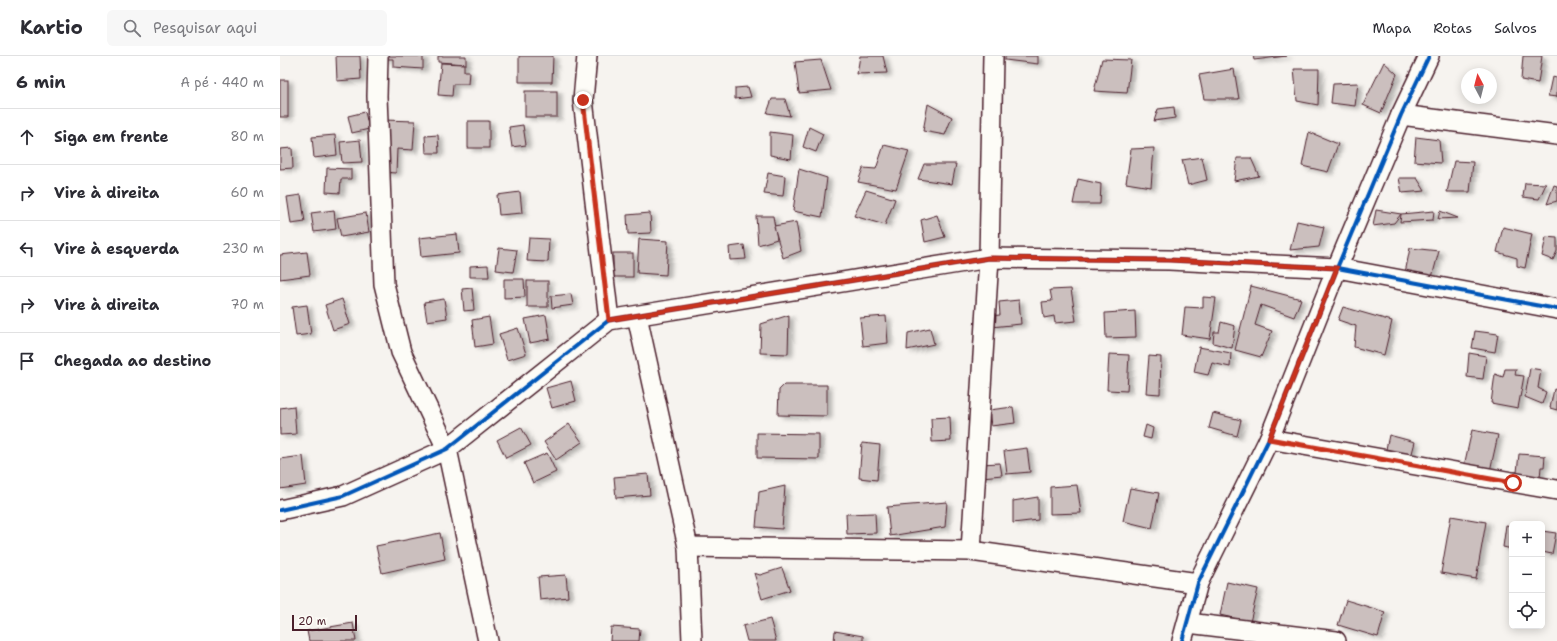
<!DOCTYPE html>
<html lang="pt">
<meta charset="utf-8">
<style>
:root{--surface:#fff;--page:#f7f7f7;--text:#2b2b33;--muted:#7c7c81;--line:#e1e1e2}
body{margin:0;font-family:"Shantell Sans",sans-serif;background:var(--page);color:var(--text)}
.controls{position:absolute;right:12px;bottom:12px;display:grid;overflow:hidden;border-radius:6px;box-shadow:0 2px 10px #0003}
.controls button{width:36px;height:36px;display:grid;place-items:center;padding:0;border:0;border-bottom:1px solid var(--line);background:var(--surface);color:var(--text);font:20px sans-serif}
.compass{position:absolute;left:1181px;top:12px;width:36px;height:36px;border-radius:50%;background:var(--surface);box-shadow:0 2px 10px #0003;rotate:353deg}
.scale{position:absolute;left:12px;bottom:10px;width:65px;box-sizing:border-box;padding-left:4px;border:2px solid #4a1f2b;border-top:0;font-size:11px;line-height:14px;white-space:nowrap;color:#4a1f2b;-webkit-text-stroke:3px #fdfcf7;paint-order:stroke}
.stop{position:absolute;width:12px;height:12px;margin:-9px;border:3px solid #c8321e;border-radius:50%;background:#fff}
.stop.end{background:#c8321e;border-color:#fff;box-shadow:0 1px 4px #0008}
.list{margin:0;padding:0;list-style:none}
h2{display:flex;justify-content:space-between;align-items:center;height:52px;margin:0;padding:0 16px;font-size:17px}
h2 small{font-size:13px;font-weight:400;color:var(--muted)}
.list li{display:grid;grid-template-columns:26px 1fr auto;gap:12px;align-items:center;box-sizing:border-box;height:56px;padding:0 16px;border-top:1px solid var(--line)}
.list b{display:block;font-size:15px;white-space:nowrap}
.list em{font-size:13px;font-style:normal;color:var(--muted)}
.icon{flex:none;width:22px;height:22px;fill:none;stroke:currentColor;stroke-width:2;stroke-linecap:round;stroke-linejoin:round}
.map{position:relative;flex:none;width:1277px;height:585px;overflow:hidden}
header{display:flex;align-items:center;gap:24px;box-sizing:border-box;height:56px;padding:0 20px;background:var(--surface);border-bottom:1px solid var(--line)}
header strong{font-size:19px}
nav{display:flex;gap:22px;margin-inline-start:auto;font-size:14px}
.search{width:280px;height:36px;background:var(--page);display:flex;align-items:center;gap:10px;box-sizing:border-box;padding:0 14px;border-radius:6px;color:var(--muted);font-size:15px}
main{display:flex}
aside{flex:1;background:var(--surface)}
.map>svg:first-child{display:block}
</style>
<header>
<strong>Kartio</strong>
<div class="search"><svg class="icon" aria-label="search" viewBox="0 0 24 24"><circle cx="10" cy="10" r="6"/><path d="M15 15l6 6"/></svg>Pesquisar aqui</div>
<nav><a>Mapa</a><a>Rotas</a><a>Salvos</a></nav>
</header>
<main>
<aside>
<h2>6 min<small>A pé · 440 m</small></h2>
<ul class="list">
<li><svg class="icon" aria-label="ahead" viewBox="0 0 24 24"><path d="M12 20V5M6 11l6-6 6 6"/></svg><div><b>Siga em frente</b></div><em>80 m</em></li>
<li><svg class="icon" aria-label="right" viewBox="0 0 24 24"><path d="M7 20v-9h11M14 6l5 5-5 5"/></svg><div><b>Vire à direita</b></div><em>60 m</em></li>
<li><svg class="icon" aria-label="left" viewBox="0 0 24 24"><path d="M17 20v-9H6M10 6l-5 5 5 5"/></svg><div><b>Vire à esquerda</b></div><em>230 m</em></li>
<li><svg class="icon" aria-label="right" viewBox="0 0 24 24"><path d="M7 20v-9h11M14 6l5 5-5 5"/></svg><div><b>Vire à direita</b></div><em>70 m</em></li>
<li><svg class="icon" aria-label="arrive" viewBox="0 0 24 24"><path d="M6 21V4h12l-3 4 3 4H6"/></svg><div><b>Chegada ao destino</b></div></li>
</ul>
</aside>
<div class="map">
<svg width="1277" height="585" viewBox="0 0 1277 585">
<defs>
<filter id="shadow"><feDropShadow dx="4.5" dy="2.5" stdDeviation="2" flood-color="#0004"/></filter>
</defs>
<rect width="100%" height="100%" fill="#f6f3ef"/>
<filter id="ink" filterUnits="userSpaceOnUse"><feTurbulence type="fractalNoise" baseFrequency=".025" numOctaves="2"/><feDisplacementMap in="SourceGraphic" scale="8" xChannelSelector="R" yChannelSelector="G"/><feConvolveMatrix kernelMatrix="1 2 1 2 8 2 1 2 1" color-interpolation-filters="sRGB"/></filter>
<g filter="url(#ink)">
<!-- building -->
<g fill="#cbbfbe" stroke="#4a1f2b" filter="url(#shadow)">
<polygon points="56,0 80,0 81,23 57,25"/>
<polygon points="103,0 143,0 143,13 113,11 113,3 103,3"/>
<polygon points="158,0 186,0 186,8 158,6"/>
<polygon points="239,0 273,0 272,26 239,26"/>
<polygon points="580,0 603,0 607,17 577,18"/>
<polygon points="725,0 758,0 758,8 725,4"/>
<polygon points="973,0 1007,0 974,4"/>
<polygon points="1243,0 1262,0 1258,27 1241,24"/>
<polygon points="822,3 851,4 847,37 814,35"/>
<polygon points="541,4 551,34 519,37 515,6"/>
<polygon points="1104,6 1117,18 1101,57 1083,49"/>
<polygon points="161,7 184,8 184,16 189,16 188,28 173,28 172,40 158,39"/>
<polygon points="954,13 959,43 924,43 919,19"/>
<polygon points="1014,13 1039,13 1038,49 1017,45"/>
<polygon points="1272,21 1277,22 1277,41 1268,40"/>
<rect x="0" y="24" width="8" height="37"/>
<polygon points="1078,27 1075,50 1051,47 1053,28"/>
<polygon points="468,31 471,41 455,43 455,32"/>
<rect x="245" y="35" width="32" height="26"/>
<polygon points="492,43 505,43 510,60 487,57"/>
<polygon points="648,48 672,61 665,79 643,75"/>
<polygon points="894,51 895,62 874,65 878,53"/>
<polygon points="85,56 89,73 72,77 68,60"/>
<polygon points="103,64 135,65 133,94 117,93 116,117 100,116"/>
<rect x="188" y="65" width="21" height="27"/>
<polygon points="243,69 246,89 232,91 229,71"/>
<polygon points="529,71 543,78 536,96 523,91"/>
<polygon points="490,76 513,79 511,103 490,99"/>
<polygon points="1029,76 1058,88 1048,116 1022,110"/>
<polygon points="55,79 57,99 34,102 32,81"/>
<polygon points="158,79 159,97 146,97 145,80"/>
<polygon points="1136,81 1159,84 1161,107 1134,105"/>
<polygon points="80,84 82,106 62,107 60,86"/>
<polygon points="604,89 629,95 616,133 578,126 583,112 596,113"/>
<polygon points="12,92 13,112 0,113 0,93"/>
<polygon points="874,92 871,131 846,127 851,93"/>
<polygon points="922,101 927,124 908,129 902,104"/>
<polygon points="957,102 971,102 979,120 954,125"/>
<polygon points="1174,105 1193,106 1190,136 1167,136"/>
<polygon points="644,108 676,108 672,128 638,123"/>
<polygon points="47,112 71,113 71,123 61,123 60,137 46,136"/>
<polygon points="519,113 547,122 542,161 513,155"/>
<polygon points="488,117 505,120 503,140 484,138"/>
<polygon points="1119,122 1137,122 1145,135 1122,137"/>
<polygon points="798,123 821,128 820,148 793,148"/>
<polygon points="1245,127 1266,128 1259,143 1243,141"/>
<polygon points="1274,129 1277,130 1277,145 1267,148"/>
<polygon points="586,134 615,143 605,169 574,160"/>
<polygon points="240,136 242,157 219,159 217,139"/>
<polygon points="21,139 25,166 11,168 7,141"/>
<polygon points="54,154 56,173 34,176 31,157"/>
<polygon points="1096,154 1121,158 1114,167 1093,170"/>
<polygon points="1154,155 1153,164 1120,166 1121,158"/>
<polygon points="1160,155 1178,162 1158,163"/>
<polygon points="86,157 89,176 61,181 57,162"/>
<polygon points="370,157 371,177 348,178 347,159"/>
<polygon points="657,159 665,181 645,186 641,164"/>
<polygon points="476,160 493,160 497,183 478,189"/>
<polygon points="1017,165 1044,171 1039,191 1010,194"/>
<polygon points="516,166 521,195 503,202 494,170"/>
<polygon points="1223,171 1252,178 1245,212 1237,210 1237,202 1217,196"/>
<polygon points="177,178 179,197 141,201 139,182"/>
<polygon points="1266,181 1277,182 1277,195 1273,204 1262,200"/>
<polygon points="249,182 269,183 268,206 247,205"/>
<polygon points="359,183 388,185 386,219 357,217"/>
<polygon points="464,189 466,203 450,204 449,191"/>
<polygon points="219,192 237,194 233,216 216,214"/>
<polygon points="1130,192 1159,195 1151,225 1125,217"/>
<polygon points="27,196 30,219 0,223 0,199"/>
<rect x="333" y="197" width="20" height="24"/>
<polygon points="208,209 209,221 190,221 190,210"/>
<polygon points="224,223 244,223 245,241 224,242"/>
<rect x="247" y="225" width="21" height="26"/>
<polygon points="971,230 1021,243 1014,261 981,249 975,269 992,275 981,301 955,294"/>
<polygon points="192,232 194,254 184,255 182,233"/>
<polygon points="791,233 796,265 775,267 774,260 764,262 762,246 772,245 770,234"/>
<polygon points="291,238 293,249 272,252 271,240"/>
<polygon points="923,241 936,242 930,283 902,279 905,251 923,252"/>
<polygon points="62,243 70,268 53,274 45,249"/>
<polygon points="164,243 167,262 147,265 144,246"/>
<polygon points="739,244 741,268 711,271 709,260 720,259 719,246"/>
<polygon points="27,249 31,278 16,280 12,251"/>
<polygon points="1063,251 1112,265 1104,299 1074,291 1076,270 1058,264"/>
<polygon points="855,255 856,281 826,282 825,257"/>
<polygon points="266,259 270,283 250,287 245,263"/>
<polygon points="509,259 508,298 480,297 481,268"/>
<polygon points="606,260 608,287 583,290 580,262"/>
<polygon points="209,261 213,288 195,291 192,264"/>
<polygon points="941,266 955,270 952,292 933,287 934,276 939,276"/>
<polygon points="238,272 246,298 227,304 219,278"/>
<polygon points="650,272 654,288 627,294 628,277"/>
<polygon points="1195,275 1218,278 1215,296 1192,292"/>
<polygon points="919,291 951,297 950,311 932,307 928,319 914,316"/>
<polygon points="1189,297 1206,300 1203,323 1187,321"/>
<polygon points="829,298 849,299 847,335 827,334"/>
<polygon points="869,300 881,301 880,338 866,337"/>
<polygon points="1250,312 1261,314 1258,332 1266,336 1262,348 1245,341"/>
<polygon points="1225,313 1236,313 1235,319 1244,320 1238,352 1211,347 1215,318 1223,321"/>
<polygon points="291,325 296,345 272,352 266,332"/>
<polygon points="504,329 547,329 547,360 498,359 499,334"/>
<polygon points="1274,333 1277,334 1277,354 1270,352"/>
<polygon points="14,350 16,378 0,379 0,352"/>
<polygon points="733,351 735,367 711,370 709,354"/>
<polygon points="933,357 961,364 957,380 929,372"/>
<polygon points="670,361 671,385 652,386 651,362"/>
<polygon points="289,368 302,386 276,404 264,386"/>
<polygon points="866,369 873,372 871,383 863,381"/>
<polygon points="241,371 251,389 226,402 217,384"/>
<polygon points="1192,374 1218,379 1210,415 1184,410"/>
<polygon points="477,377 539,378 539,403 477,402"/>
<polygon points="1109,379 1135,386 1131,401 1106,393"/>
<polygon points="582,387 600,389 597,424 579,422"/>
<polygon points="747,392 750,416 727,418 724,395"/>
<polygon points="267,397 276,416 253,427 244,407"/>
<polygon points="1239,398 1265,400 1264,411 1261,411 1260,422 1233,427 1234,416 1237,416"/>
<polygon points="23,400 26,429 0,433 0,403"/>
<polygon points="720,407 722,419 702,421 701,408"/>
<polygon points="368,418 370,439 336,442 334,421"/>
<polygon points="797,429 801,457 770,458 770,431"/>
<polygon points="505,430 502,473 476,471 479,436"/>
<polygon points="850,432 879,437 872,472 843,465"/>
<polygon points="758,441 758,464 733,467 733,445"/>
<polygon points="667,446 665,471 610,480 607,451"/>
<polygon points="595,457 596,477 567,478 566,458"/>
<polygon points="1171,460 1206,466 1196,523 1161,517"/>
<polygon points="1226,469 1232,470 1232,493 1223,491"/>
<polygon points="1262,475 1276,477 1272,498 1262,496"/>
<polygon points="160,477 165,503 102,517 96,490"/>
<polygon points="502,512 510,534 482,543 474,517 480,519"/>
<polygon points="286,519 288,541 260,544 258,521"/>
<polygon points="947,526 978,533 970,566 940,559"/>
<polygon points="1066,544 1105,556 1098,581 1058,569"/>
<polygon points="490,563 496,585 467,585 463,570"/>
<polygon points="73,567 76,585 29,585 27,575"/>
<polygon points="331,571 360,573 359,585 330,585"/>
<polygon points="555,575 583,580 583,585 554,585"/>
</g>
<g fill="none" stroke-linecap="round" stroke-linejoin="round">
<defs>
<g id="minor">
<polyline points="98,0 97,40 104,228 121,296 167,393 208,585"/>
<polyline points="307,0 303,44 329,264"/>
<polyline points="1121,59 1277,79"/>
<polyline points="357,260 408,491 412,585"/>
<polyline points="989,383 1277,434"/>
<polyline points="0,454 63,440 167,393 329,264 709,202 889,204 1057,212 1277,253"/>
<polyline points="408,491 691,495 918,527"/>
<polyline points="691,495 709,202 713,0"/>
<polyline points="908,567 1056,585"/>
<polyline points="902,585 918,527 989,383 1057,212 1121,59 1149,0"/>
</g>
</defs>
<!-- minor casing -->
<use href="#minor" stroke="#4a1f2b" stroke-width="22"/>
<!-- minor -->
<use href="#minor" stroke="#fdfcf7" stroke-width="19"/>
<defs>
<g id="cycleway">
<polyline points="0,454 63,440 167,393 329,264 709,202 889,204 1057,212 1277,253"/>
<polyline points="902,585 918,527 989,383 1057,212 1121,59 1149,0"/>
</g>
</defs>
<!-- cycleway casing -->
<use href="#cycleway" stroke="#fdfcf7" stroke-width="6"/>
<!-- cycleway -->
<use href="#cycleway" stroke="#0057b8" stroke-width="4"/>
</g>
</g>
<g fill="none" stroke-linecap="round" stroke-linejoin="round" filter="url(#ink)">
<!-- route -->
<polyline stroke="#c8321e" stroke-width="5" points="303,44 329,264 709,202 889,204 1057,212 989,383 1233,427"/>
</g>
</svg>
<div class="controls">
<button>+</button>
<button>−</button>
<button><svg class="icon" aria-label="locate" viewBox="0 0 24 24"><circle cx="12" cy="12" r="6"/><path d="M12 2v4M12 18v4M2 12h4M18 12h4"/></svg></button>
</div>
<svg class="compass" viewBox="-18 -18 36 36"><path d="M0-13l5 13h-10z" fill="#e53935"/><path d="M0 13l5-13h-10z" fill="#7c7c81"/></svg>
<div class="scale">20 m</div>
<div class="stop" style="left:1233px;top:427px"></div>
<div class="stop end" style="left:303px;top:44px"></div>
</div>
</main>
